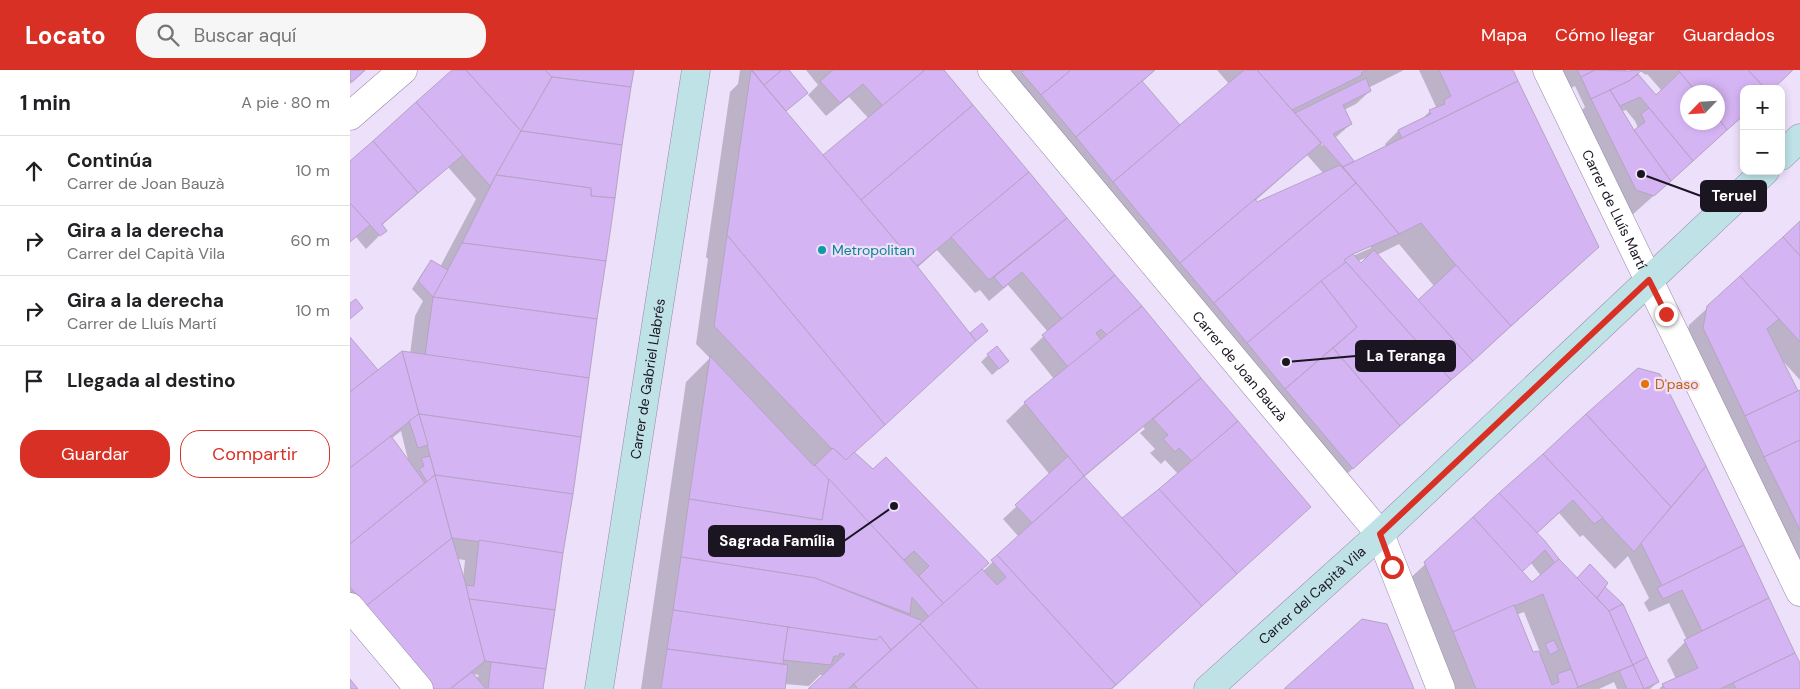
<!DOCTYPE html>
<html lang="es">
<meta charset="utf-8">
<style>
:root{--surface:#fff;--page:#f6f6f6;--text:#202124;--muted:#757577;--line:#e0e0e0;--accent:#d93025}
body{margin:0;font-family:"DM Sans",sans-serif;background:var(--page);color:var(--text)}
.controls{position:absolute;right:15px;top:15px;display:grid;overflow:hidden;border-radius:10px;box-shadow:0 2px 8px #0003}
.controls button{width:45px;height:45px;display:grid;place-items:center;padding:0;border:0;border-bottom:1px solid var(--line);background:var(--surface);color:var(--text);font:25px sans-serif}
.compass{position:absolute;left:1330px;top:15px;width:45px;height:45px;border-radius:50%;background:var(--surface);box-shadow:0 2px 8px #0003;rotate:245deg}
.stop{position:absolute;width:15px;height:15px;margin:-11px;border:4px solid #d93025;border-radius:50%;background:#fff}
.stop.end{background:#d93025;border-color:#fff;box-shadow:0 1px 5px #0008}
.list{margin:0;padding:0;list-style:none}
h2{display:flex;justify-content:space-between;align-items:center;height:65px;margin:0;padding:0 20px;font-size:21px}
h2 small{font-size:16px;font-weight:400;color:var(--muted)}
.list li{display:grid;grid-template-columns:32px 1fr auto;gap:15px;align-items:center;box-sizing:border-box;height:70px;padding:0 20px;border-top:1px solid var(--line)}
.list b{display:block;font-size:19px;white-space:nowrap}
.list p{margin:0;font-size:16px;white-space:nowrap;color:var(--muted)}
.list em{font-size:16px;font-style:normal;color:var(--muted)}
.actions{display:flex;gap:10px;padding:15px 20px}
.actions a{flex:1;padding:11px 0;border:1px solid var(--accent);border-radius:20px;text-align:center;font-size:18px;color:var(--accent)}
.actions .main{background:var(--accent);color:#fff}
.icon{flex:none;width:28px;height:28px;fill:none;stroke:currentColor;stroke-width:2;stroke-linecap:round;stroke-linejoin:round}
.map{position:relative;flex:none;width:1450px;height:619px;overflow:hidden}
header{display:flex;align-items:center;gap:30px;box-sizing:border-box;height:70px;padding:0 25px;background:var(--accent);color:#fff}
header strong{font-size:24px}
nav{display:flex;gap:28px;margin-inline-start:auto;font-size:18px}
.search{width:350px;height:45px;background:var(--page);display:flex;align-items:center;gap:12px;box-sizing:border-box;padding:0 18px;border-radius:20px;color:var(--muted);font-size:19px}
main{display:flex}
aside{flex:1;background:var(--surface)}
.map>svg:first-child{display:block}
</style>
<header>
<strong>Locato</strong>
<div class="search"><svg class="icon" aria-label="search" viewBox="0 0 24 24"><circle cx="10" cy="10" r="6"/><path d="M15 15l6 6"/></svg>Buscar aquí</div>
<nav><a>Mapa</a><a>Cómo llegar</a><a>Guardados</a></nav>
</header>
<main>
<aside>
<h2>1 min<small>A pie · 80 m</small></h2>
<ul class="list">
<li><svg class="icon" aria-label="ahead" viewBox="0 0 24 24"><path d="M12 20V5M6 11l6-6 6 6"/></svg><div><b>Continúa</b><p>Carrer de Joan Bauzà</p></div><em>10 m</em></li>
<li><svg class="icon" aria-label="right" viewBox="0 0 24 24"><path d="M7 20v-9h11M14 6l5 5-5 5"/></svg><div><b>Gira a la derecha</b><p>Carrer del Capità Vila</p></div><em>60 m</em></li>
<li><svg class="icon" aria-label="right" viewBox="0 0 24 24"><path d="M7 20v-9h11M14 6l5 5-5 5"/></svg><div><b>Gira a la derecha</b><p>Carrer de Lluís Martí</p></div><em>10 m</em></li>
<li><svg class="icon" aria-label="arrive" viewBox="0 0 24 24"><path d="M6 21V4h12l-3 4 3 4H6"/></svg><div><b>Llegada al destino</b></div></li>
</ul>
<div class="actions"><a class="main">Guardar</a><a>Compartir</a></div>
</aside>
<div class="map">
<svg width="1450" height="619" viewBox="0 0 1450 619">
<rect width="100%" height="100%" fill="#ede0fb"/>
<!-- shadow -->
<g fill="#0003" fill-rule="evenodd">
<polygon points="0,0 16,0 0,14"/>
<path d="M104 0H282L192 619H50L0 557V269L27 302 60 284 65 246 73 231 62 219 75 199 82 192 90 197 126 129 98 97 32 155 35 160 16 179 6 167 0 172V93ZM51 361 59 394 41 369ZM107 489 115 490 113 509ZM122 604 129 605 126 609Z"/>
<path d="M390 0H437L449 30 435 42 473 87 519 49 499 27 476 46 458 25 468 15 456 0H592L959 437 762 619H460L474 605H470L459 616 434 614V619H291L336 312 360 288 346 274 358 189 356 187 380 22 388 14ZM587 180 625 223 630 220 639 231 658 215 698 262 680 279 704 309 675 333 656 351 700 405 653 449 669 467 633 501 503 383 629 268 632 255 620 265 567 198ZM793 357 795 359 790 363 805 379 800 383 811 394 815 390 828 404 772 450 734 407Z"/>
<path d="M645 0H805L792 12 830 56 879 14 867 0H1054L1018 18 1020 21 1006 34 994 40 1001 54 985 68 1003 91 998 95 1036 77 1035 74 1048 61 1071 50 1080 41 1087 39 1069 0H1162L1248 176 1226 198 989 411ZM946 43 975 75 973 76 944 44ZM957 85 973 103 906 134 905 131ZM1049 174 1084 216 1068 232 1027 185ZM1020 176 1021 178 998 188 997 186ZM1018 187 1011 194 1008 191Z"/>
<path d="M1208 0H1276L1278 2 1281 0H1443L1394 19V45L1281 146 1221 51 1235 37 1225 16 1217 20ZM1290 1 1296 5 1297 4 1312 21 1306 27 1287 4ZM1338 22H1368V52H1338ZM1276 40 1285 51 1288 58 1284 61 1272 41Z"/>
<polygon points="1450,153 1450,310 1432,290 1447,322 1450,321 1450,501 1335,277 1339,255"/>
<polygon points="638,285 658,291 642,305 631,292"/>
<path d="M1288 299 1355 397 1450 596V619H1309L1313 615 1326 609 1317 590 1337 570 1319 533 1299 542 1294 533 1299 528 1278 486 1265 499 1233 465 1230 467 1209 443 1186 464 1227 509 1253 517 1308 612 1300 619H1267L1264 612 1249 619H1100L1056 512ZM1181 493 1191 506 1182 514 1171 502ZM1174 542 1190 582 1183 583 1166 545Z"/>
</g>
<!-- building -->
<g fill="#d5b4f3" stroke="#b4a4c4">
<polygon points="0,0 15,0 2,12 0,9"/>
<polygon points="102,0 116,0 171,61 140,116 66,32"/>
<polygon points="116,0 195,0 202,7 171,61"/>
<polygon points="195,0 284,0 281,17 202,7"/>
<polygon points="401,0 567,196 626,271 535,355 377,165"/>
<polygon points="402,0 432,0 414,15"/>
<polygon points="432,0 439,0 458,23 436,41 414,15"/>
<polygon points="483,0 575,0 533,36 513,14 490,33 470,11"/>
<polygon points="575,0 594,0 623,35 511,130 473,85"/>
<polygon points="674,0 721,0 691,25 671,2"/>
<polygon points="721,0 805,0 726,67 691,25"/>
<polygon points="894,0 907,0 971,73 830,193 763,112"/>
<polygon points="907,0 1017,0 1011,3 1012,5 942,40"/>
<polygon points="1089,0 1163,0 1168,11 1052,68 1048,60 1081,44 1079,40 1095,34 1094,30 1101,26"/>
<polygon points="1227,0 1245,0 1231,7"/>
<polygon points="1245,0 1278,1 1292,0 1279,11 1241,29 1231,7"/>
<polygon points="1328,0 1398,0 1416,19 1394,19 1394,45 1377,60 1368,48 1368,22 1346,22"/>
<polygon points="1398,0 1443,0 1423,19 1416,19"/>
<polygon points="1330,2 1346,22 1338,22 1338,52 1368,52 1368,48 1377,60 1343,91 1290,27 1270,36 1260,20 1279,11 1288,4 1306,25"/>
<polygon points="202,7 281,17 272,75 171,61"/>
<polygon points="1016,8 1021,21 993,35 1002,54 983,64 1004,91 993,97 945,43"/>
<polygon points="792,11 830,55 763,112 726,67"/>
<polygon points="1168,11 1249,177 1161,256 1114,205 1072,154 1071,153 1049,164 993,97"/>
<polygon points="1260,20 1284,60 1321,111 1304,126 1286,120 1241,29"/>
<polygon points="66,32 113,85 68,123 23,71"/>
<polygon points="623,35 679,102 567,196 511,130"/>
<polygon points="1299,38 1343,91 1321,111 1284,60 1295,52 1291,44"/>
<polygon points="171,61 272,75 265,128 241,126 241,118 146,105"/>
<polygon points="23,71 68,123 32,154 37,161 30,166 0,133 0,91"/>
<polygon points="990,95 1006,113 864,233 830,193 905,129 907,132"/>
<polygon points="679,102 717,148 639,210 601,167"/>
<polygon points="146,105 241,118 241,126 265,128 256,191 112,173"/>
<polygon points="1006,113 1049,164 1003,184 994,190 996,192 897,273 864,233"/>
<polygon points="0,133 20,155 0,172"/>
<polygon points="717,148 765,205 712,249 672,202 653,218 644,207"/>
<polygon points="1450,151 1450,186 1433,167"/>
<polygon points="377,165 535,355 496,390 483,378 482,379 364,256"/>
<polygon points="1433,167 1450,186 1450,272 1390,206"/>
<polygon points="112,173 256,191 247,249 83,227"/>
<polygon points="1024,180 1123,291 1101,310 994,190 1003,184 1011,193"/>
<polygon points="81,190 98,200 83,227 68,211"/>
<polygon points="996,192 1101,310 1050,356 983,278 1007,257 971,211"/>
<polygon points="1106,195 1161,256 1123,291 1068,230"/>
<polygon points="765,205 792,236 757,265 751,259 746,263 751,270 718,297 692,265"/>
<polygon points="1390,206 1429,249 1417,259 1448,321 1395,346 1353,258 1357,236"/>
<polygon points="971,211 1007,257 935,319 897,273"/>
<polygon points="83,227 247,249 239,308 75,285"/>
<polygon points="6,229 13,238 0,249 0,233"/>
<polygon points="792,236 851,308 734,406 674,332"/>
<polygon points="632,253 638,261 626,271 620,263"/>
<polygon points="0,267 28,300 0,322"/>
<polygon points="647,276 659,291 649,299 637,284"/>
<polygon points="983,278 1050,356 1003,399 935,319"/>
<polygon points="52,281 239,308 231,367 69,344"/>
<polygon points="52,281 69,344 0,398 0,322"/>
<polygon points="360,286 464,396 465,395 479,409 472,450 339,429"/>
<polygon points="1288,298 1310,304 1356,396 1321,437 1236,344"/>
<polygon points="851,308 888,351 842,391 829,378 825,382 813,369 818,365 803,349"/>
<polygon points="1450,320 1450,370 1414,387 1395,346"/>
<polygon points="69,344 231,367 223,424 85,405"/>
<polygon points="69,344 78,375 68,378 59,351"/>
<polygon points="1236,344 1321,437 1284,482 1193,384"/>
<polygon points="888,351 961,437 887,504 809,419"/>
<polygon points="41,366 75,413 0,474 0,398"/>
<polygon points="1450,370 1450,460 1414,387"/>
<polygon points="483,378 496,390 504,382 523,399 536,387 639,493 594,534 569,506 579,496 564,481 554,490 465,395"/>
<polygon points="1193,384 1253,448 1244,454 1223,430 1187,463 1149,423"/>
<polygon points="80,386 85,405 77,412 69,399 74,396 71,388"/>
<polygon points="718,386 734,406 682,453 665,435"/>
<polygon points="1356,396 1394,475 1312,516 1291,473"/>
<polygon points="85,405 102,468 16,536 0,517 0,474"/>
<polygon points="85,405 223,424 213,483 102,468"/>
<polygon points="734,406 852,536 766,615 647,485"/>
<polygon points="479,409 594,534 579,547 562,527 560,544 465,508 331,487 339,429 472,450"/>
<polygon points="809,419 887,504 852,536 772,448"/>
<polygon points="1149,423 1195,471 1209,489 1205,493 1195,480 1172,502 1123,447"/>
<polygon points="1123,447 1182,512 1209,489 1259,541 1283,595 1228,617 1193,524 1103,562 1074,492"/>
<polygon points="102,468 116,515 135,591 100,619 82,619 16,536"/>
<polygon points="129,470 213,483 205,540 119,529 116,515 124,516"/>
<polygon points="1394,475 1419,528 1352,561 1332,520 1313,529 1307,518"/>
<polygon points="647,485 766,615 761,619 628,619 570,554 632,499 647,515 656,507 641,490"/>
<polygon points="331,487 465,508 573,551 541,580 530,566 526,570 323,540"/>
<polygon points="1240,494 1258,513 1247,528 1227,508"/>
<polygon points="1255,517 1273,534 1259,541 1247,528"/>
<polygon points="1419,528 1445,583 1370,619 1315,619 1312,614 1348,598 1334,570"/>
<polygon points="119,529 205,540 196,599 135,591"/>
<polygon points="1273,534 1297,587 1283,595 1259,541"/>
<polygon points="1164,535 1183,582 1189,581 1202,615 1209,612 1207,604 1221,599 1228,617 1225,619 1126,619 1103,562"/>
<polygon points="323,540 438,557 433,594 317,579"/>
<polygon points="1012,549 1037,554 1064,619 934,619"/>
<polygon points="570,554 628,619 508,619 504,614"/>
<polygon points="438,557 526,570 530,566 541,580 498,619 458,619 495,584 490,583 489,586 484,586 481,595 433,590"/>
<polygon points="1204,570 1209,580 1200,585 1195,574"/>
<polygon points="317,579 438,595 435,619 311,619"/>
<polygon points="1445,583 1450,593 1450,619 1386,619 1383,613"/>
<polygon points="1297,587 1309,612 1294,619 1283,595"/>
<polygon points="141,592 196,599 193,619 138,619"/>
<polygon points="1283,595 1294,619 1277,619 1269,601"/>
<polygon points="122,602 136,619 100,619"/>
<polygon points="0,609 8,619 0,619"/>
</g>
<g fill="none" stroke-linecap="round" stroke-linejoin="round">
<defs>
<g id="street">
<path id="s1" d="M642 0 1030 464 1091 619"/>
<path id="s2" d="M1197 0 1450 522"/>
<polyline points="0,46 53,0"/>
<polyline points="0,537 69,619"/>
</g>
<g id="secondary">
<polyline points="1431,86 1450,68"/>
<path id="s3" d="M249 619 346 0"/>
<path id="s4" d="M858 619 1030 464 1415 101"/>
</g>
</defs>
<!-- street casing -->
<use href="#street" stroke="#9687a5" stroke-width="29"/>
<!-- secondary casing -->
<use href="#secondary" stroke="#9687a5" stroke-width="29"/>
<!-- street -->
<use href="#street" stroke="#fff" stroke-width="28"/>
<!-- secondary -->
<use href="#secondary" stroke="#bee2e6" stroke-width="28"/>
</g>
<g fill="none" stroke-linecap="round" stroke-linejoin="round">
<!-- route -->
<polyline stroke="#d93025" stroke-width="6" points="1042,497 1030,464 1299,210 1316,244"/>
</g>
<!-- markers -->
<circle fill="#0f9aa8" stroke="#ede0fb" stroke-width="2" cx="472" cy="180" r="5"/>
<circle fill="#e8710a" stroke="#ede0fb" stroke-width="2" cx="1295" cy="314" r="5"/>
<g text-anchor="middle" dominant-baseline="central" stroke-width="4.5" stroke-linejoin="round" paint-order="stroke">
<!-- street labels -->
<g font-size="14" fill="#1b1521" stroke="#ede0fb">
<text stroke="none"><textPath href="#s2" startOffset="155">Carrer de Lluís Martí</textPath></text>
<text stroke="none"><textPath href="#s1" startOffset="386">Carrer de Joan Bauzà</textPath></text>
<text stroke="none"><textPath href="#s3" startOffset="314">Carrer de Gabriel Llabrés</textPath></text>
<text stroke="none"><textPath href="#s4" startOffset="140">Carrer del Capità Vila</textPath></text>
</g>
<!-- culture labels -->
<g font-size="14" fill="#0d838f" stroke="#ede0fb" text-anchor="start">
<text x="482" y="180">Metropolitan</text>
</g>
<!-- food labels -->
<g font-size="14" fill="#c56008" stroke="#ede0fb" text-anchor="start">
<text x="1305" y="314">D'paso</text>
</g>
</g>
<!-- callouts -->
<path fill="none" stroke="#1b1521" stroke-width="2" d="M1291 104L1351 126M936 292L1006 286M544 436L494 471"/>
<g fill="#1b1521" stroke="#ede0fb" stroke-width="2">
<circle cx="1291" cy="104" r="5"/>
<circle cx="936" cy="292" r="5"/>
<circle cx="544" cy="436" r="5"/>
</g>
<g fill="#1b1521" stroke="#1b1521" stroke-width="2">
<rect x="1351" y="111" width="65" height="30" rx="5"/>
<rect x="1006" y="271" width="99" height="30" rx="5"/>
<rect x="359" y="456" width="135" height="30" rx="5"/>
</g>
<g font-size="15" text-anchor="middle" font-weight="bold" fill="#fff">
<text x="1384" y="131">Teruel</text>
<text x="1056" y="291">La Teranga</text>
<text x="427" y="476">Sagrada Família</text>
</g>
</svg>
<div class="controls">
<button>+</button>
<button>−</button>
</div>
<svg class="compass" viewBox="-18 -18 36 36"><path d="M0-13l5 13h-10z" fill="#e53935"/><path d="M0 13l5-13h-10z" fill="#757577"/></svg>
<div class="stop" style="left:1042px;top:497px"></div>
<div class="stop end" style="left:1316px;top:244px"></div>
</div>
</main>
